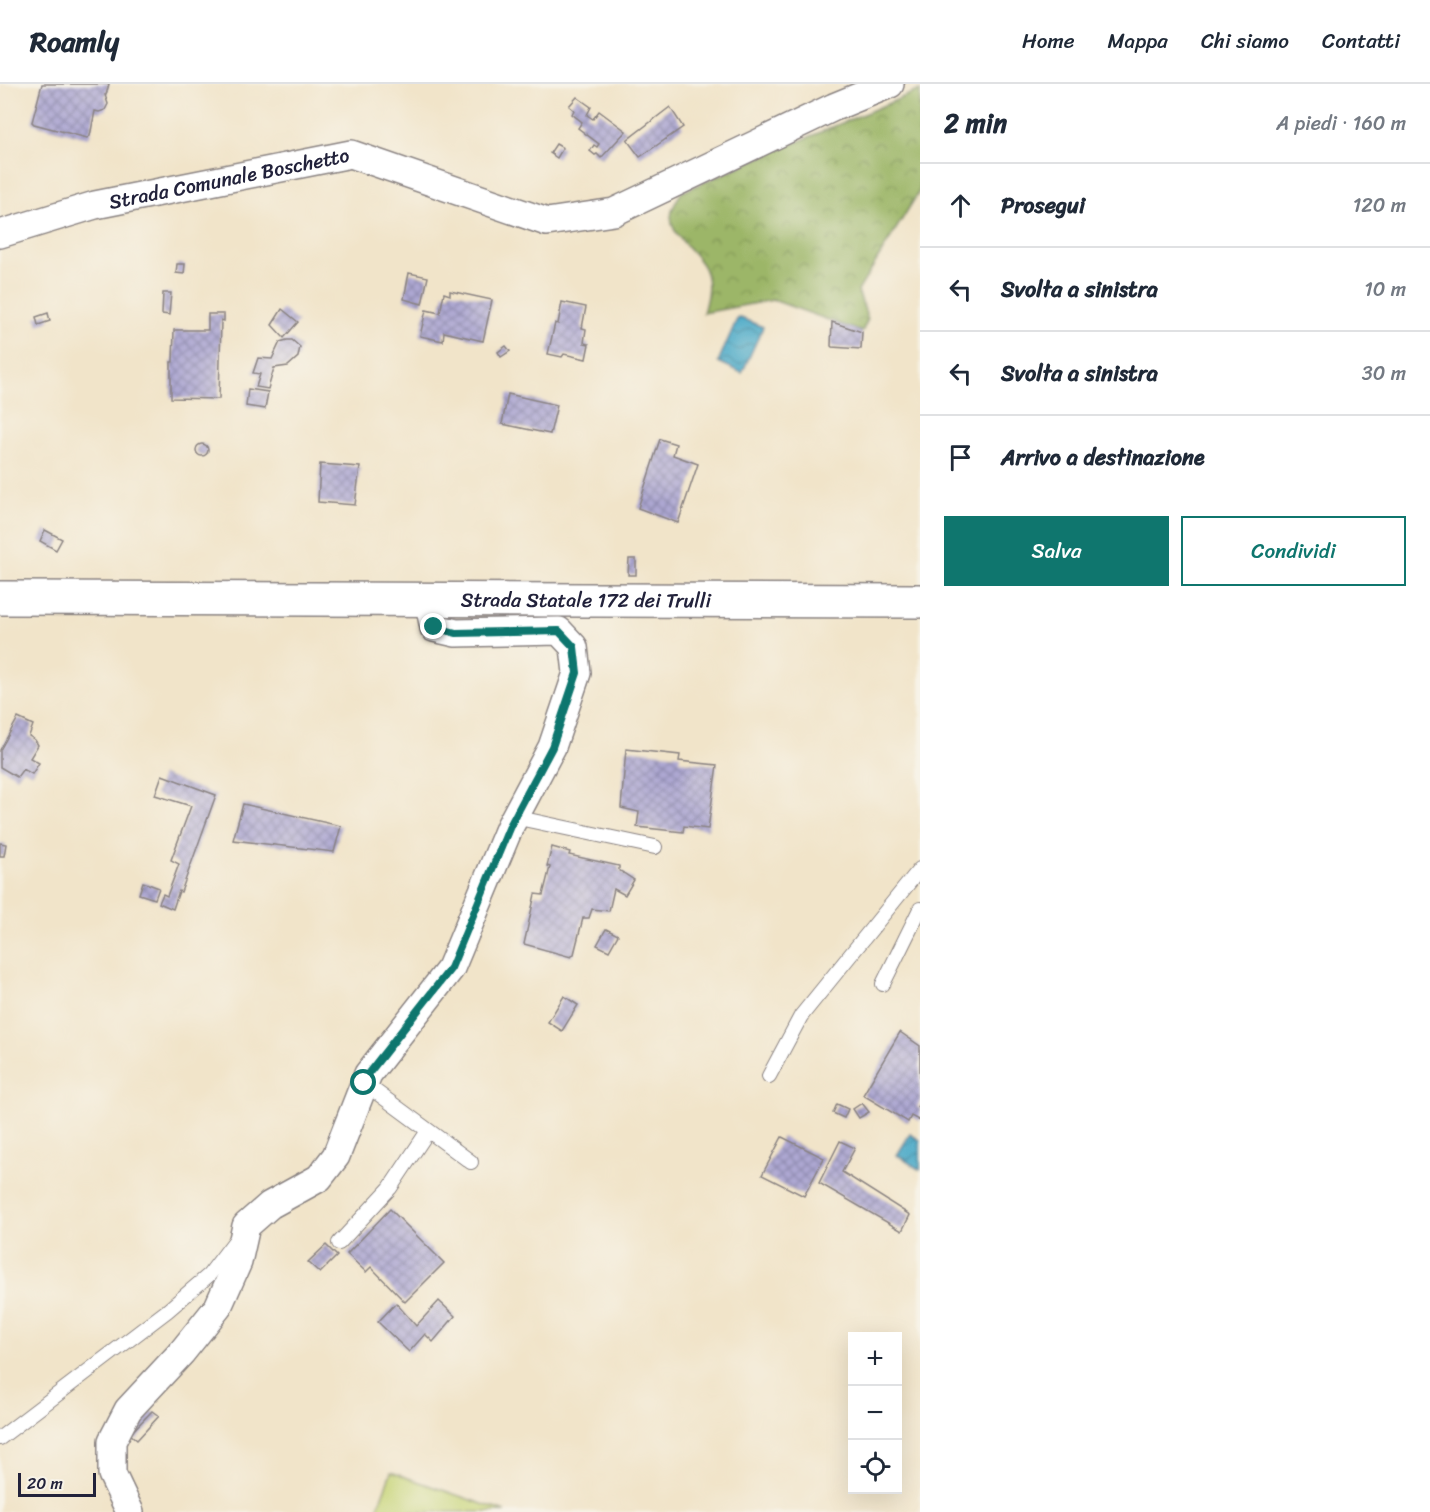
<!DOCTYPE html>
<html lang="it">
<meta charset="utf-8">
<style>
:root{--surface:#fff;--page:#f6f6f7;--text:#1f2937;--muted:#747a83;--line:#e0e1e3;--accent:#0f766e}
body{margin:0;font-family:Sriracha,sans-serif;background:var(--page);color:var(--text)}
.controls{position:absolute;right:18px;bottom:18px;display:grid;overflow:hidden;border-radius:0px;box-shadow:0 6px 24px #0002}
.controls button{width:54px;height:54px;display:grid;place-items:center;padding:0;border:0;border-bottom:2px solid var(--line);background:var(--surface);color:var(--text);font:30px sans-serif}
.scale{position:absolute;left:18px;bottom:15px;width:78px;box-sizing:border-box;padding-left:6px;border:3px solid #22223b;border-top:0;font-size:16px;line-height:21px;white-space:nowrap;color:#22223b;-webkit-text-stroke:4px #f7f3e8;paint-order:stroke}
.stop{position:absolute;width:18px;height:18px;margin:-14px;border:4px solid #0f766e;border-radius:50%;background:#fff}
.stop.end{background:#0f766e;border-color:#fff;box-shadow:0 2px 6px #0008}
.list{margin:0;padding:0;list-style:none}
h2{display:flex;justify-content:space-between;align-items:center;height:78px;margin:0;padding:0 24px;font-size:26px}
h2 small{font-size:20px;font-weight:400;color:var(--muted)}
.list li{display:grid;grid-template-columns:39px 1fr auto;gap:18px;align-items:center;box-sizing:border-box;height:84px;padding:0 24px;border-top:2px solid var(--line)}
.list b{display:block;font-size:22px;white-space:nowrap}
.list em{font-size:20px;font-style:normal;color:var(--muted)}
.actions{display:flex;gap:12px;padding:18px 24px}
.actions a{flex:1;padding:14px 0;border:2px solid var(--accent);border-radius:0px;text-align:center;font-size:21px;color:var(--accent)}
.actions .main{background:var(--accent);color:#fff}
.icon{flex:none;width:33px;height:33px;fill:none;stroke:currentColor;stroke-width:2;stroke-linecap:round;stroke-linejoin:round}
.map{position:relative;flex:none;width:920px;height:1428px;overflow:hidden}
header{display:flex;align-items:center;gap:36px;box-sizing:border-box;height:84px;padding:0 30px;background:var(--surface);border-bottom:2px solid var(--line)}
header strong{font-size:28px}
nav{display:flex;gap:33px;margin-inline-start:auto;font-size:21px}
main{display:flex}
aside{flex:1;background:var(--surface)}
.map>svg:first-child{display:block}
</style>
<header>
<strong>Roamly</strong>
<nav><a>Home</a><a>Mappa</a><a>Chi siamo</a><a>Contatti</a></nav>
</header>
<main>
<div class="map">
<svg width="920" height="1428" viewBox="0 0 920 1428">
<defs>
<pattern id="forest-crowns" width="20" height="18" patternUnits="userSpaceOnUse" patternTransform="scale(1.5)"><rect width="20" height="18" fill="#9cb667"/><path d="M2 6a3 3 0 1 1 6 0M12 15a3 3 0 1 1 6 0" fill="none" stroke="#7f9456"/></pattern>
<pattern id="water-waves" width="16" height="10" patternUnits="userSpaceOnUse" patternTransform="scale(1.5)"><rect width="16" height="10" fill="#48a9c7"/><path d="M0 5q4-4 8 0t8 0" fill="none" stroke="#3c89a3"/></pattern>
<pattern id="building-cross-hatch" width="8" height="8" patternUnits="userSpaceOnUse" patternTransform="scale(1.5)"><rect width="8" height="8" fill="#ada7d2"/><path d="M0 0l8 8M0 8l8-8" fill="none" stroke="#8c88ac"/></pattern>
</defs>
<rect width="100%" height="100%" fill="#f7f3e8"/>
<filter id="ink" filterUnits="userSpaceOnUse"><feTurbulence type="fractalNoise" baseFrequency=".0167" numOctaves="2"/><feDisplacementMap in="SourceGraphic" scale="12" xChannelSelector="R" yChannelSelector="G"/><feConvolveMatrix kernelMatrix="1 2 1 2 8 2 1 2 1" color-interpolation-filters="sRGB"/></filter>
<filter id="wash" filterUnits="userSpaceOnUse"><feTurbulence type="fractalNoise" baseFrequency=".008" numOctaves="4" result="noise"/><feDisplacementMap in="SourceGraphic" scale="24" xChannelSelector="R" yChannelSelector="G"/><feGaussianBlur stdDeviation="1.35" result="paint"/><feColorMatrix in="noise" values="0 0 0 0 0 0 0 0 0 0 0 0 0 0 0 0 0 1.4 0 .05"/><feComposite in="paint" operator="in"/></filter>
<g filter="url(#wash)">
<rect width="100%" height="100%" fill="#f1e4c9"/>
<!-- forest -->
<path fill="url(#forest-crowns)" stroke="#5f6c51" stroke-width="1.5" d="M920 6V106L858 207 868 235 862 248 773 216 703 229C707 214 711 199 704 184 695 165 663 148 673 124 676 118 678 113 682 108L750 78Z"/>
<!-- park -->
<polygon fill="#c6d476" stroke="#747b58" stroke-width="1.5" points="391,1388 505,1428 376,1428"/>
<!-- water -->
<g fill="url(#water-waves)" stroke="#356681" stroke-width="1.5">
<polygon points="738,233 763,243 742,289 718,278"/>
<polygon points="910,1050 920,1056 920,1086 897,1071"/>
</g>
<g id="blocks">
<!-- building -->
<g fill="url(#building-cross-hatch)">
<polygon points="42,0 109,0 106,11 105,11 108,20 105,26 99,28 95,27 90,52 87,54 34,40 32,38"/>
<polygon points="577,13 591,23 587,31 593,35 599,27 626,47 601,74 597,70 595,71 590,67 594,61 597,63 599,60 578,44 582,38 572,30 574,26 569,22"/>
<polygon points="670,23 683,43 640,73 627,56"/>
<polygon points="556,60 563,64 557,74 550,69"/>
<polygon points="177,180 185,180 184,190 176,189"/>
<polygon points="409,189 428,193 422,220 404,215"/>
<polygon points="450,207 492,216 483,257 444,248 443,257 420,252 426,226 440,229 444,209 450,211"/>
<polygon points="163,209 171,209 169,231 162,230"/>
<polygon points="562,218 586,223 582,244 586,245 584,259 589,260 586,275 564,270 562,273 548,270 555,239 558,240"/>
<polygon points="282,225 298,238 284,254 272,241"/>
<polygon points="48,229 50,237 38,241 36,233"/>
<polygon points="208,230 224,230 224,237 221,236 219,315 171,314 171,278 173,278 174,246 208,246"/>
<polygon points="832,238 862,248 861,265 832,263 831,262"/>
<polygon points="287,256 292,256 300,263 298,273 288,282 274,284 268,305 256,303 260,290 253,289 258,274 272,275 280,258"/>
<polygon points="506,262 510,267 501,273 498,268"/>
<polygon points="248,305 268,308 265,325 246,322"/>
<polygon points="508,310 557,321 550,350 502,340"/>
<polygon points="660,355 676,360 673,371 698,380 678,439 638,424"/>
<circle cx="202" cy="366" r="6"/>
<polygon points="320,380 360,383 355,421 318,418"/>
<polygon points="45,446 62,455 56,466 40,457"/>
<polygon points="629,475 636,475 636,491 628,491"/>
<polygon points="18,634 33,641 29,652 35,656 38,661 30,674 39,679 32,690 23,685 17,693 0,683 0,666"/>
<polygon points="626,665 680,671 679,677 717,681 708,745 684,742 683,748 637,743 639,728 621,724"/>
<polygon points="162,691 216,711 181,808 179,807 173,825 159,819 163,810 167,812 179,780 171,776 191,722 155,711"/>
<polygon points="243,720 341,742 334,768 233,756"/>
<polygon points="0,759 6,760 4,772 0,772"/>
<polygon points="552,763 570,768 569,771 619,782 619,786 634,796 625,811 614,805 609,827 592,825 589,834 583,834 574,870 571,873 524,860 535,810 543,811 550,783 547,782"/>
<polygon points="143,798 159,804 155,815 139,810"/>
<polygon points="606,845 618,851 609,867 597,861"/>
<polygon points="564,912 578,921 562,947 548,938"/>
<polygon points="900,948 920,962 920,1017 917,1023 920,1024 920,1037 911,1032 908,1038 863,1011"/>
<polygon points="862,1019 869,1028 859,1034 853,1025"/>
<polygon points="837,1020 848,1025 844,1034 833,1029"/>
<polygon points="782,1053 824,1074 804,1112 762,1091"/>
<polygon points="840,1057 855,1064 842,1088 910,1131 902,1147 819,1099"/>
<polygon points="390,1125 444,1179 405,1218 371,1183 366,1188 347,1170"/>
<polygon points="326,1161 337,1172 320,1189 308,1178"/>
<polygon points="439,1217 455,1232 433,1258 425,1250 409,1268 378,1238 396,1219 416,1242"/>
<polygon points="152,1327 159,1332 137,1356 130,1350"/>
</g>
</g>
</g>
<g filter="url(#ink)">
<use href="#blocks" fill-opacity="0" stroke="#8a8382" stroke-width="1.5"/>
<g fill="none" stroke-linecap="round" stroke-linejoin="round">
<defs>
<g id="lane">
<polyline points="514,733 655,763"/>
<polyline points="883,900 920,825"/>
<polyline points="769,992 801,932 920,785"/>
<polyline points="364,999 471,1078"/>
<polyline points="339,1159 390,1104 428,1047"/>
<polyline points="0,1354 167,1227 209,1191 238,1153"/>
</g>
<g id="street">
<path id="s1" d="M0 150 95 121 351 70 547 138 614 128 834 23 890 0"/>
<polyline points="130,1428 112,1390 112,1357 128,1326 182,1268 218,1223 238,1178 246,1142 270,1121 319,1094 336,1072 368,990 451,884 510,742 552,663 577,589 574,563 559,547 456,549 434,544 428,515"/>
</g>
<g id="primary">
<path id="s2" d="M0 514 920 517"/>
</g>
</defs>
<!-- lane casing -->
<use href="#lane" stroke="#8a8382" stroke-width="16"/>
<!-- street casing -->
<use href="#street" stroke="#8a8382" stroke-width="30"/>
<!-- primary casing -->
<use href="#primary" stroke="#8a8382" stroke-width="36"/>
<!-- lane -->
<use href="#lane" stroke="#fff" stroke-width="14"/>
<!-- street -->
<use href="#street" stroke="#fff" stroke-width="27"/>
<!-- primary -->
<use href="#primary" stroke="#fff" stroke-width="33"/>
</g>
</g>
<g fill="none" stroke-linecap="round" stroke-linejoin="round" filter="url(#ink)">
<!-- route -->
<polyline stroke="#0f766e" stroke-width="8" points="364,999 368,990 451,884 510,742 552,663 577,589 574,563 559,547 456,549 434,543"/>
</g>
<g text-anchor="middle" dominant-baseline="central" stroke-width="5" stroke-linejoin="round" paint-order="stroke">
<!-- street labels -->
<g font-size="20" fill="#22223b" stroke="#f7f3e8">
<text stroke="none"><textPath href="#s1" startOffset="236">Strada Comunale Boschetto</textPath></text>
<text stroke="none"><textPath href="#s2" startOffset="586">Strada Statale 172 dei Trulli</textPath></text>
</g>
</g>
</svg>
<div class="controls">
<button>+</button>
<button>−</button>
<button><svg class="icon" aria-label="locate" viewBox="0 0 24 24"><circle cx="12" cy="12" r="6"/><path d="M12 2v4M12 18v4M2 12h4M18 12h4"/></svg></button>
</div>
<div class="scale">20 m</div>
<div class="stop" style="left:364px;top:999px"></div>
<div class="stop end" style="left:434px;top:543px"></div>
</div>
<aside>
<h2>2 min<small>A piedi · 160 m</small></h2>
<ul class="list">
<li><svg class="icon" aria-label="ahead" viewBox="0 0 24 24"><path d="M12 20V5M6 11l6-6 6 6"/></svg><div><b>Prosegui</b></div><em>120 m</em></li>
<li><svg class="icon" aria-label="left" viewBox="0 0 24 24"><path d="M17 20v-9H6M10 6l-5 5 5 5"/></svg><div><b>Svolta a sinistra</b></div><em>10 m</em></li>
<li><svg class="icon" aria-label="left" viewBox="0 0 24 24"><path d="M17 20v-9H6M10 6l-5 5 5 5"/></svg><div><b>Svolta a sinistra</b></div><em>30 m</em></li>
<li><svg class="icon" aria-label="arrive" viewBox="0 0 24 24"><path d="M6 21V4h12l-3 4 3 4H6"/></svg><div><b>Arrivo a destinazione</b></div></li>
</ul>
<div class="actions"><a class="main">Salva</a><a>Condividi</a></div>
</aside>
</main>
